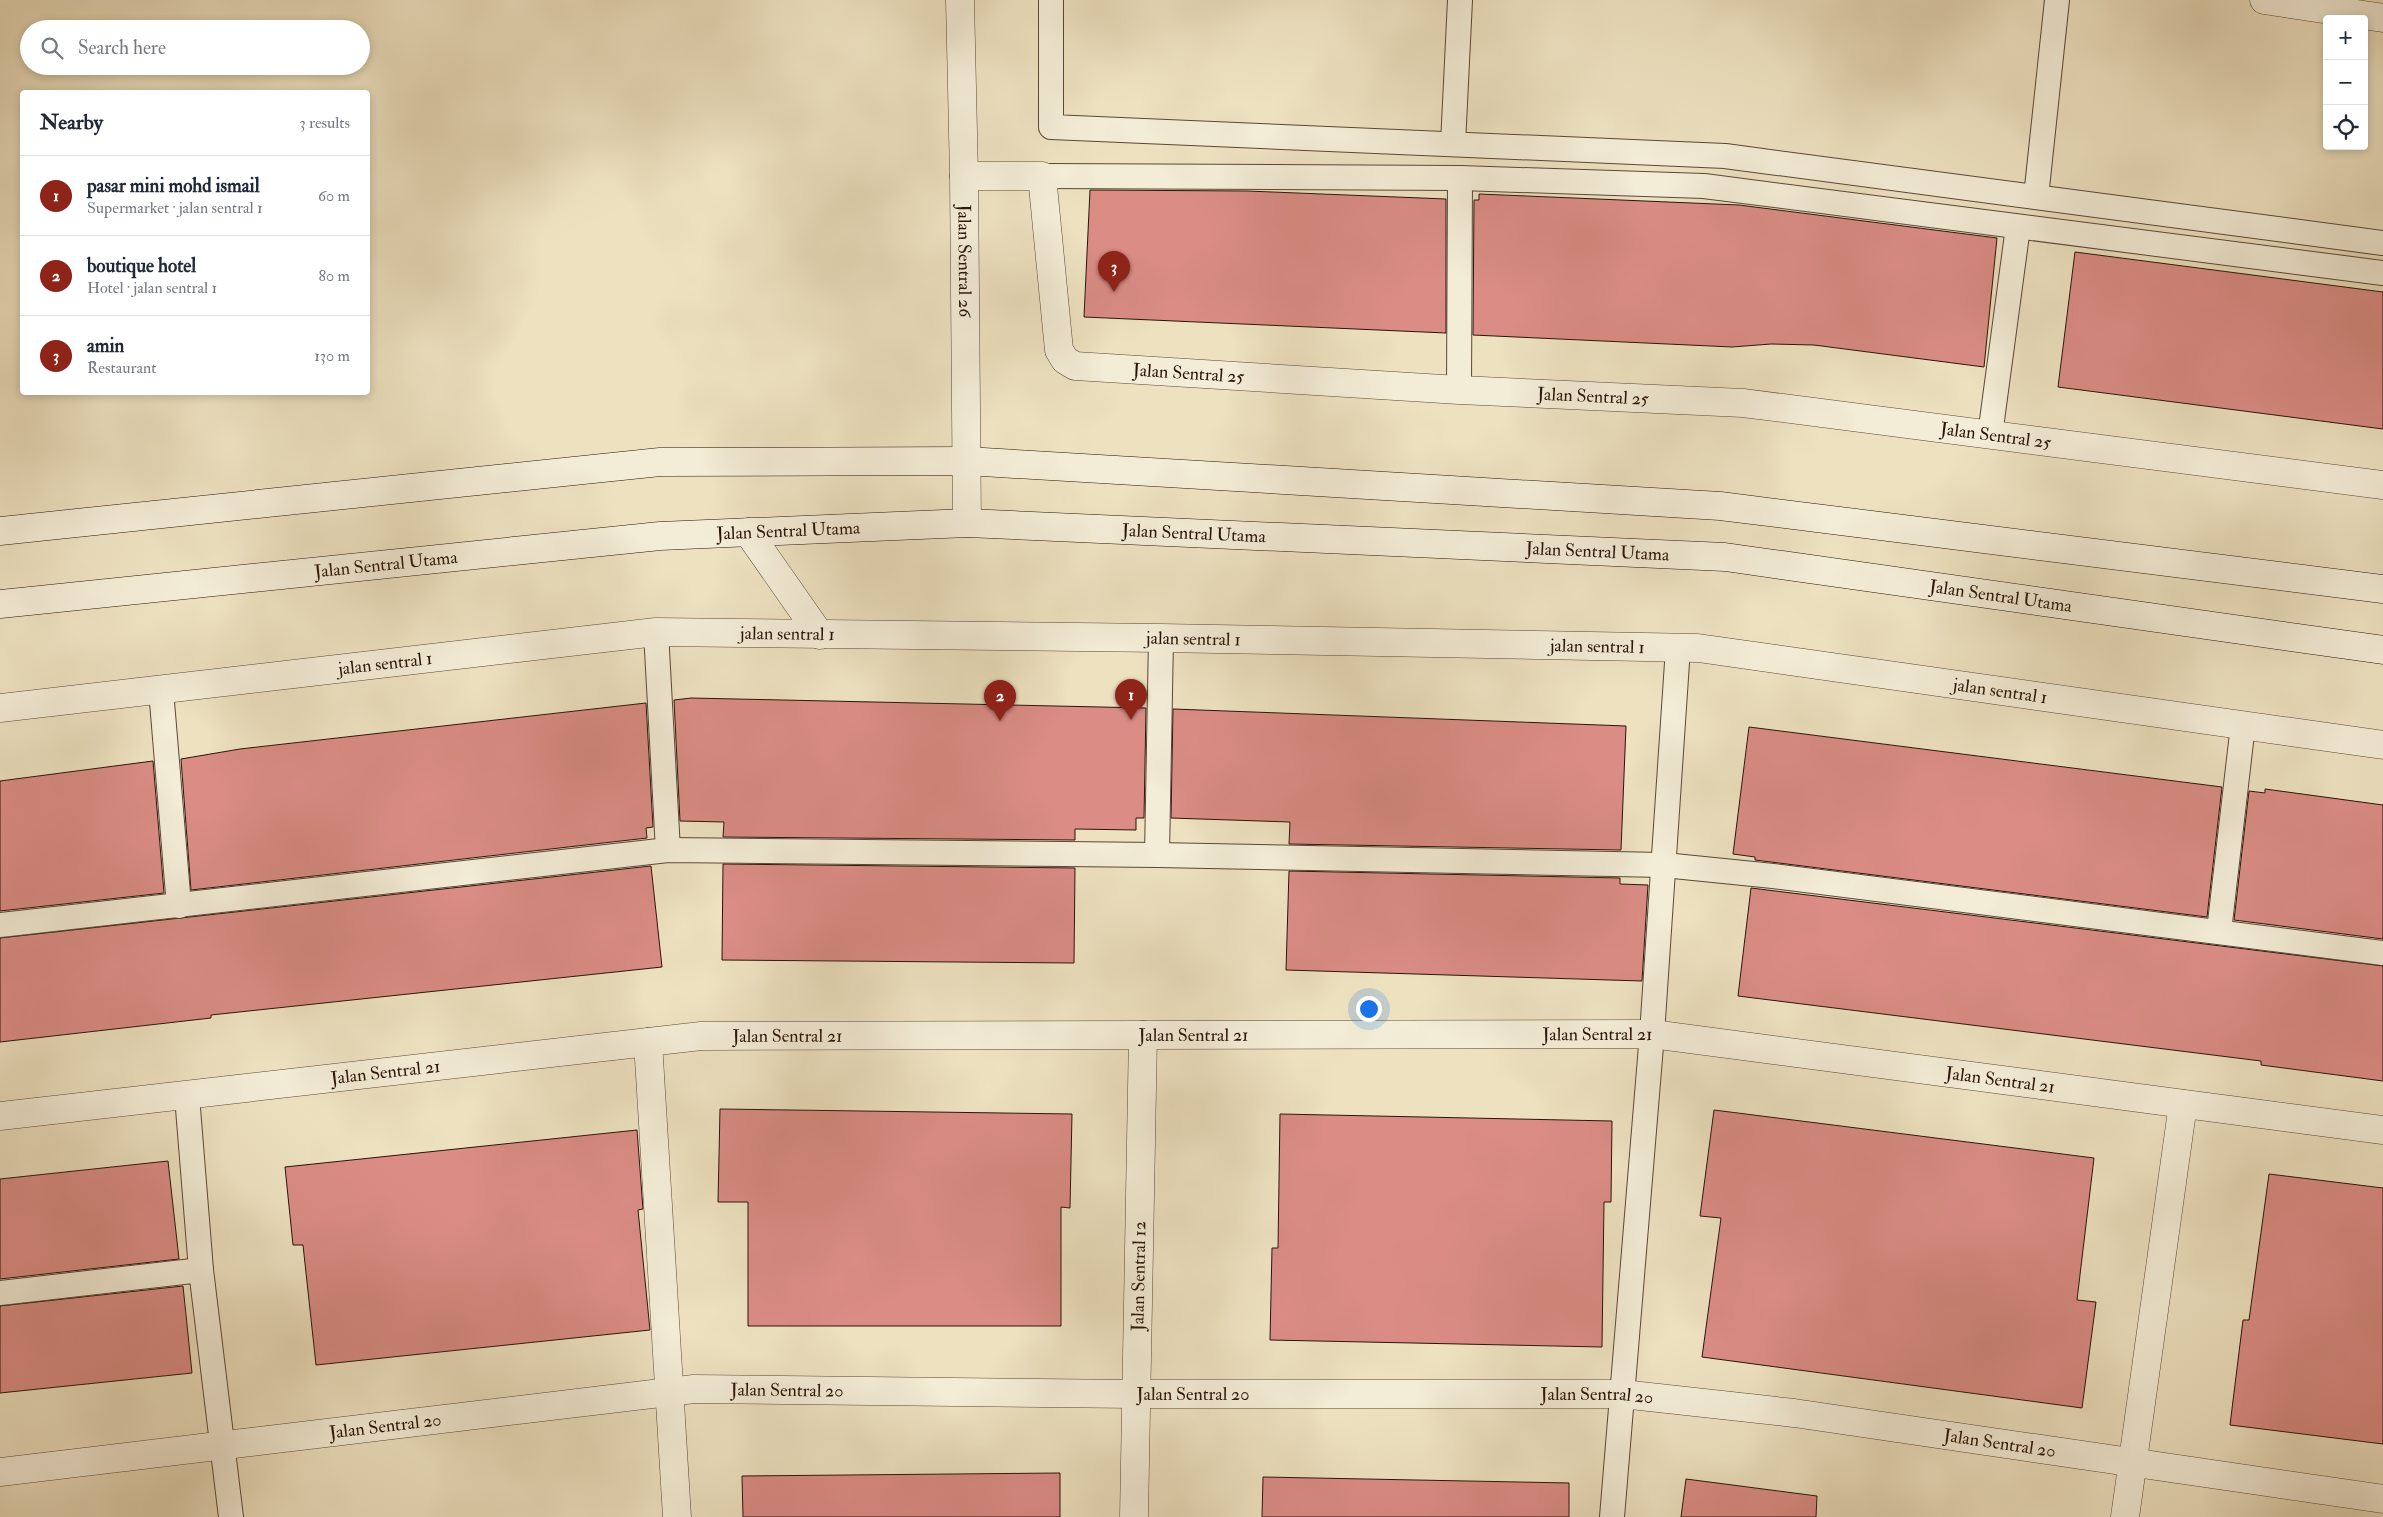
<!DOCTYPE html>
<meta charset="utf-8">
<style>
:root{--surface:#fff;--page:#f2f2f3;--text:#1f2937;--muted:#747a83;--line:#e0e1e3;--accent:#8f2418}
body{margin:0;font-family:"IM FELL Double Pica",serif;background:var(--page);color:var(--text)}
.controls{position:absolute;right:15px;top:15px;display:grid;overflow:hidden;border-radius:5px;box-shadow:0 2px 8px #0003}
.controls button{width:45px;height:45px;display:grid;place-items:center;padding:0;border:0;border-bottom:1px solid var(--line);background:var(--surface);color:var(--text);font:25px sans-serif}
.you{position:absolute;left:1368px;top:1008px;width:18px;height:18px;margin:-12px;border:4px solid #fff;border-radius:50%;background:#1a73e8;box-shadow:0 0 0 8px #1a73e833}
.badge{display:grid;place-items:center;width:32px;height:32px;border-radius:50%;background:var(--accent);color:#fff;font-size:16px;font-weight:700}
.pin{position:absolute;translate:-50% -41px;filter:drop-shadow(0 1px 2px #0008)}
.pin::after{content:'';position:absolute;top:26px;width:18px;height:15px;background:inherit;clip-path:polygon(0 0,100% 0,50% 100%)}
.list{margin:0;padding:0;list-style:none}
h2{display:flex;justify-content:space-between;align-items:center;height:65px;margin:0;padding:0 20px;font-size:21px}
h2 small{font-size:16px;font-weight:400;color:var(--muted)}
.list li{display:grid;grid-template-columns:32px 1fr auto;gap:15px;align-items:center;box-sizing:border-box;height:80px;padding:0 20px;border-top:1px solid var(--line)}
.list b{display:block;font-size:19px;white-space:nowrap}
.list p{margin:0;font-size:16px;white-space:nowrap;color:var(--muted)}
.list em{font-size:16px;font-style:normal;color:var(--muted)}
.icon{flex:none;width:28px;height:28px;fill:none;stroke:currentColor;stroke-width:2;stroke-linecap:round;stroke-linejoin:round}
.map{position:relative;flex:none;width:2383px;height:1517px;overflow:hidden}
.search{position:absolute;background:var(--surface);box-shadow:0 2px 8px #0003;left:20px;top:20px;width:350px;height:55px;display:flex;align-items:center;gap:12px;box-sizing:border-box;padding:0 18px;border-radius:28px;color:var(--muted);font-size:19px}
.panel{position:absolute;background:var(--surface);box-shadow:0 2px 8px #0003;left:20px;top:90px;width:350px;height:305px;border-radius:5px}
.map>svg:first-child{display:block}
</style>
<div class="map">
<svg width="2383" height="1517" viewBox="0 0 2383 1517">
<rect width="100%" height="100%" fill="#ede1c0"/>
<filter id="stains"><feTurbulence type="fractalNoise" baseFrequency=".004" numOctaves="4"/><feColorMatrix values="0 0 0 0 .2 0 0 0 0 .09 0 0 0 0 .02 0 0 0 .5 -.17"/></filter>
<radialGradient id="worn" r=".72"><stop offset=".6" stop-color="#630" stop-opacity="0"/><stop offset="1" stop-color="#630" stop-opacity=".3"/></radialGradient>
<!-- building -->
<g fill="#da8c85" stroke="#2a1409">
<polygon points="1090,190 1247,191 1446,199 1446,333 1084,317"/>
<polygon points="1479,194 1739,205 1997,238 1984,367 1814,345 1771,344 1732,347 1473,335 1474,200 1479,200"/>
<polygon points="2075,252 2383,292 2383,429 2058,387"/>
<polygon points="691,698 1146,708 1144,818 1136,818 1136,830 1075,829 1075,840 723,837 724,822 680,821 674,700"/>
<polygon points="646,703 653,827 646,828 647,838 191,890 181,759 240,749"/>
<polygon points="1173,709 1626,726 1621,850 1289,844 1290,822 1171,818"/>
<polygon points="1749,727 2222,787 2207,917 1755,860 1755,857 1733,854"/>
<polygon points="153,761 164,893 0,911 0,781"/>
<polygon points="2265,789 2383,805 2383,939 2234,920 2249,791 2265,793"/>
<polygon points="723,864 1075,868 1074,963 722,960"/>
<polygon points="651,866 662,967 211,1015 211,1018 0,1042 0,938"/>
<polygon points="1289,871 1620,878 1620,884 1648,885 1642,981 1286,970"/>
<polygon points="1751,888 2383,966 2383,1081 2261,1065 2261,1061 1738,996"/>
<polygon points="720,1109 1072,1114 1070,1208 1061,1207 1061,1326 748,1326 748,1202 718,1202"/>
<polygon points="1714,1110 2094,1158 2077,1300 2096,1302 2082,1408 1702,1357 1721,1218 1700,1216"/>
<polygon points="1280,1114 1612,1121 1611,1202 1604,1202 1602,1347 1270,1340 1272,1248 1278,1248"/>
<polygon points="637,1130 643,1209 638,1210 650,1330 316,1365 303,1245 293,1245 285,1167"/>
<polygon points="168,1161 179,1259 0,1279 0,1179"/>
<polygon points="2269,1174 2383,1188 2383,1444 2230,1425 2243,1320 2249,1320"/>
<polygon points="183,1286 192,1373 0,1393 0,1306"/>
<polygon points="1060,1473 1060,1517 743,1517 742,1476"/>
<polygon points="1263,1477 1569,1483 1569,1517 1262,1517"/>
<polygon points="1686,1479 1817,1496 1816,1517 1681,1517"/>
</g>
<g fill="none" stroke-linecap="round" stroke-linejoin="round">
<defs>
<g id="lane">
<polyline points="1051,0 1051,127 1725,156 2383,243"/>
<polyline points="1453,144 1460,0"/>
<polyline points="1042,176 1460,178 1704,186 2383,273"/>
<polyline points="2036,197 2057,0"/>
<polyline points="1459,390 1460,178"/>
<polyline points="1990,435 2018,227"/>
<polyline points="656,632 668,850"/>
<polyline points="161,690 179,906"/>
<polyline points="1157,855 1161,638"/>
<polyline points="0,925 668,850 1157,855 1664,865 1773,876 2383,953"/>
<polyline points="2219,931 2243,725"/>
<polyline points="187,1096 201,1270 231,1517"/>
<polyline points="0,1293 201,1270"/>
<polyline points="1612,1517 1652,1034 1678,648"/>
</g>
<g id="street">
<path id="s1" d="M960 0 964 176 967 523"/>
<polyline points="2264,0 2383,18"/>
<path id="s2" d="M964 176H1042L1059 350 1065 360 1075 366 1459 390 1743 403 2383 485"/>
<polyline points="748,532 820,635"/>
<path id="s3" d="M0 708 656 632 1161 638 1698 648 2383 745"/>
<polyline points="648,1042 677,1517"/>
<path id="s4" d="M0 1116 701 1036 1652 1034 2383 1130"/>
<path id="s5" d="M0 1472 694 1389 1135 1394H1622L1794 1413 2383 1499"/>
<path id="s6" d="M1134 1517 1143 1035"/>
<polyline points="2125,1517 2183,1104"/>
</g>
<g id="secondary">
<polyline points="0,531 660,462 966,461 1720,506 2383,589"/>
<path id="s7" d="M0 604 660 536 967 523 1725 557 2383 650"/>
</g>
</defs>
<!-- lane casing -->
<use href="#lane" stroke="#5b4737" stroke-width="26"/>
<!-- street casing -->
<use href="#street" stroke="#5b4737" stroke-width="29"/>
<!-- secondary casing -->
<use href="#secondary" stroke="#2a1409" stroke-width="29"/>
<!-- lane -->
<use href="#lane" stroke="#f3ecd6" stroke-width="24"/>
<!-- street -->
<use href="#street" stroke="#f3ecd6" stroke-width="28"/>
<!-- secondary -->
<use href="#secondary" stroke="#f3ecd6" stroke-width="28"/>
</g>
<g text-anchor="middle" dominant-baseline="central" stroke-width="4.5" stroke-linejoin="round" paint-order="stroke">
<!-- street labels -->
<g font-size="18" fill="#2a1409" stroke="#f3ecd6">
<text stroke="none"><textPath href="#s1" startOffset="261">Jalan Sentral 26</textPath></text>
<text stroke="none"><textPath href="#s2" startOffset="390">Jalan Sentral 25</textPath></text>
<text stroke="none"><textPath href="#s2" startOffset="795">Jalan Sentral 25</textPath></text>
<text stroke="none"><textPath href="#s2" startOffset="1200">Jalan Sentral 25</textPath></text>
<text stroke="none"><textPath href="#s7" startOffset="792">Jalan Sentral Utama</textPath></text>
<text stroke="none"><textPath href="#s7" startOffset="1198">Jalan Sentral Utama</textPath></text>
<text stroke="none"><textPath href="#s7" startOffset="1602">Jalan Sentral Utama</textPath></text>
<text stroke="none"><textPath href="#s7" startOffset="388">Jalan Sentral Utama</textPath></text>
<text stroke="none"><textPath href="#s7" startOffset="2008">Jalan Sentral Utama</textPath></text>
<text stroke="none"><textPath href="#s3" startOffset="792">jalan sentral 1</textPath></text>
<text stroke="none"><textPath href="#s3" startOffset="1198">jalan sentral 1</textPath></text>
<text stroke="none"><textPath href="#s3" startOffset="1602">jalan sentral 1</textPath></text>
<text stroke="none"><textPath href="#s3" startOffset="388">jalan sentral 1</textPath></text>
<text stroke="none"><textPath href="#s3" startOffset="2008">jalan sentral 1</textPath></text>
<text stroke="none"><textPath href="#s4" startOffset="1198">Jalan Sentral 21</textPath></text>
<text stroke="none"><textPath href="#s4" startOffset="1602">Jalan Sentral 21</textPath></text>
<text stroke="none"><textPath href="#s4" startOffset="792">Jalan Sentral 21</textPath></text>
<text stroke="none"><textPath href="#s4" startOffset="388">Jalan Sentral 21</textPath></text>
<text stroke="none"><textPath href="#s4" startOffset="2008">Jalan Sentral 21</textPath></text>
<text stroke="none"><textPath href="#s6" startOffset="241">Jalan Sentral 12</textPath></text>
<text stroke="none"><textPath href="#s5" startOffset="792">Jalan Sentral 20</textPath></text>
<text stroke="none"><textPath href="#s5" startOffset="1198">Jalan Sentral 20</textPath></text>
<text stroke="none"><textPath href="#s5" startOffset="1602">Jalan Sentral 20</textPath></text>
<text stroke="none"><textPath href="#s5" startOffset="388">Jalan Sentral 20</textPath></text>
<text stroke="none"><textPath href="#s5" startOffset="2008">Jalan Sentral 20</textPath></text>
</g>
</g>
<rect width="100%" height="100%" filter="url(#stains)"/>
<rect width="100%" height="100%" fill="url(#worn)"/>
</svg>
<div class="controls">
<button>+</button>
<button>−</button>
<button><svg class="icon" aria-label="locate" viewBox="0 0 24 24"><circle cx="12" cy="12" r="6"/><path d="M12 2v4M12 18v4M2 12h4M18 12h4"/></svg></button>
</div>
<div class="you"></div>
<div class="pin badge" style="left:1131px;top:720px">1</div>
<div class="pin badge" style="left:1000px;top:721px">2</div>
<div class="pin badge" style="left:1114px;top:292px">3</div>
<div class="search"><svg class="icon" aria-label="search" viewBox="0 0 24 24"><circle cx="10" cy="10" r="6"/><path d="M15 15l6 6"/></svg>Search here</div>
<section class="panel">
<h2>Nearby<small>3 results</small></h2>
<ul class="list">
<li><span class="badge">1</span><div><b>pasar mini mohd ismail</b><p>Supermarket · jalan sentral 1</p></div><em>60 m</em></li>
<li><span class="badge">2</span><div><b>boutique hotel</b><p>Hotel · jalan sentral 1</p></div><em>80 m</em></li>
<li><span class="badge">3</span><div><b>amin</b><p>Restaurant</p></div><em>130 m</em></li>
</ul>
</section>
</div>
